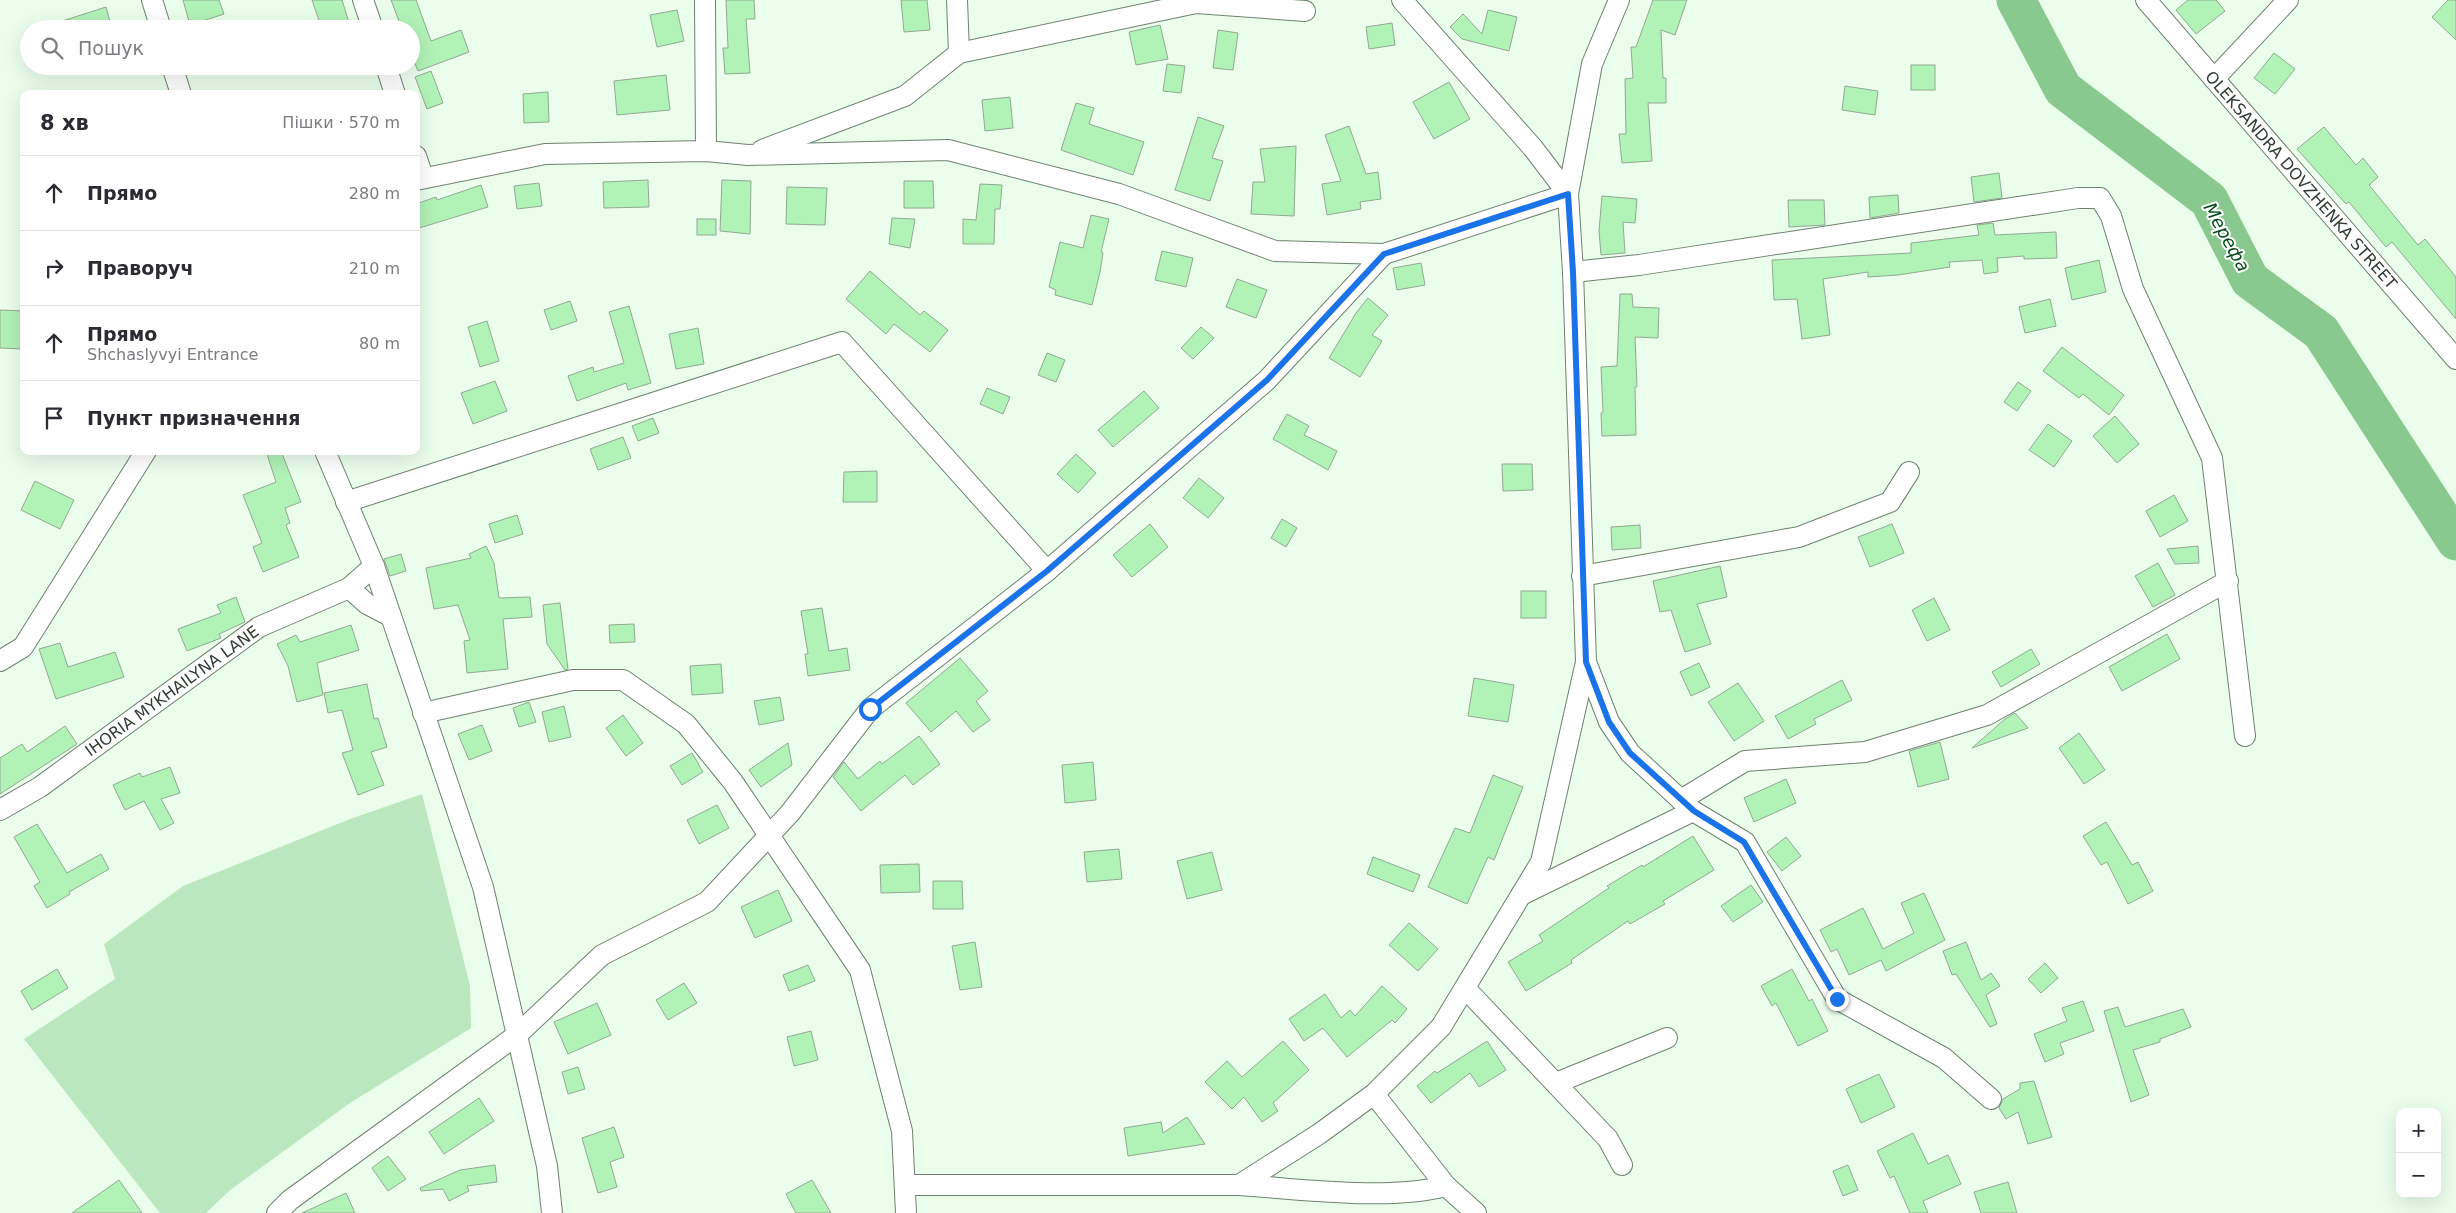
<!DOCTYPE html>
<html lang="uk">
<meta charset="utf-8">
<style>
:root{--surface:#fff;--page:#f7f7f7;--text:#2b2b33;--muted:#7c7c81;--line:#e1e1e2}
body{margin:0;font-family:"DejaVu Sans",sans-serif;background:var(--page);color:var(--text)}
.controls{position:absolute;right:15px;bottom:15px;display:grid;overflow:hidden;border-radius:10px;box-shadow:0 5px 20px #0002}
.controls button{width:45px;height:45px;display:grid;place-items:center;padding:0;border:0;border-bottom:1px solid var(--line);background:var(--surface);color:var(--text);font:25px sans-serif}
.stop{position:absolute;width:15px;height:15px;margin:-11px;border:4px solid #1a73e8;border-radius:50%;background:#fff}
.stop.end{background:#1a73e8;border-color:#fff;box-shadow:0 1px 5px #0008}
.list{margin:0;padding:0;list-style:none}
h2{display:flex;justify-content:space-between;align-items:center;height:65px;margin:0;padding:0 20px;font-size:21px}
h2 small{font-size:16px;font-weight:400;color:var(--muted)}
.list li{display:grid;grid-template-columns:32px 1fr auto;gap:15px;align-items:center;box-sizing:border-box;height:75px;padding:0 20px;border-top:1px solid var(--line)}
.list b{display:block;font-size:19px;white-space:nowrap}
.list p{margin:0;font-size:16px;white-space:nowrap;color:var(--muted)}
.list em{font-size:16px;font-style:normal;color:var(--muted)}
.icon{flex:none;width:28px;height:28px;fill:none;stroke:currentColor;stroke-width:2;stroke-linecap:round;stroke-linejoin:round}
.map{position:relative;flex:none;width:2456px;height:1213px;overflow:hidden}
.search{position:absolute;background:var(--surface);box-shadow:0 5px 20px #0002;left:20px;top:20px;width:400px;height:55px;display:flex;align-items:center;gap:12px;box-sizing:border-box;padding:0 18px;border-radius:28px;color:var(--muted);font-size:19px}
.panel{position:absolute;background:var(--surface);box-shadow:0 5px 20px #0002;left:20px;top:90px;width:400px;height:365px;border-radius:10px}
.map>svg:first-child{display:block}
</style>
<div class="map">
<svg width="2456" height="1213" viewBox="0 0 2456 1213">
<rect width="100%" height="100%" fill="#ebfeec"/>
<!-- green -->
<polygon fill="#bae7bd" points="422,794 470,986 471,1028 350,1103 229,1191 206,1213 160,1213 24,1039 115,979 104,944 183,886 350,819"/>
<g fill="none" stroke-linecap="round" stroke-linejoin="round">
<!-- river -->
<polyline stroke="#89c88f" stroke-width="39" points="2016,0 2063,89 2209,200 2250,280 2321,332 2456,541"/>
</g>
<!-- building -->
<g fill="#b1f2b7" stroke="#92a993">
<polygon points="183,0 219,0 224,14 190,25"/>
<polygon points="312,0 342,0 351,29 322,29"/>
<polygon points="391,0 416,0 431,41 461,30 469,52 418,71 411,54 411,29 402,29"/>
<polygon points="726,0 754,0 755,19 746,19 750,73 725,74 723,48 728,48"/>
<polygon points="901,0 927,0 930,30 904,32"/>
<polygon points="1653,0 1687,0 1675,35 1661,30 1663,78 1666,78 1666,103 1648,103 1652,161 1622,163 1619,134 1626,134 1625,79 1633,78 1631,47 1636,47"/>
<polygon points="2188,0 2216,0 2225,11 2196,34 2176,10"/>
<polygon points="2448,0 2456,0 2456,40 2432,17"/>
<polygon points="106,7 112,29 51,29 50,25"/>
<polygon points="677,10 684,41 657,47 650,15"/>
<polygon points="1488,10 1517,17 1509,51 1462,39 1450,27 1463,14 1482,34"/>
<polygon points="1392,23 1395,45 1369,49 1366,27"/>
<polygon points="1160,25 1168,59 1136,65 1129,32"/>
<polygon points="1218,30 1238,33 1233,70 1213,68"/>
<polygon points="2274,53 2295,69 2275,94 2254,78"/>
<polygon points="1167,64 1185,66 1181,93 1163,91"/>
<rect x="1911" y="65" width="24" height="25"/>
<polygon points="431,71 443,103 427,109 415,77"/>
<polygon points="666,75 670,110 617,115 614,81"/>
<polygon points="1449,82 1470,119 1434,139 1413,102"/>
<polygon points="1845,86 1878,91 1875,115 1842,110"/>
<polygon points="548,92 549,122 524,123 523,94"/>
<polygon points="1010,97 1013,128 985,131 982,100"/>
<polygon points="1076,103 1094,108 1089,124 1144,142 1133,175 1061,150"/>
<polygon points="1198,117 1224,126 1212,158 1223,161 1210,201 1175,190"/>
<polygon points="1349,126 1366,174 1378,172 1381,199 1360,202 1361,209 1327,215 1322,184 1341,181 1325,135"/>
<polygon points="2324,127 2356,165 2363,158 2378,177 2369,185 2418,245 2425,239 2456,277 2456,319 2392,242 2386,247 2349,202 2346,204 2297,149"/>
<polygon points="1296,146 1294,216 1251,214 1253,182 1265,182 1260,149"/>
<polygon points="1999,173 2002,198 1974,202 1971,177"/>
<polygon points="648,180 649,207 604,208 603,182"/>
<polygon points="722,180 751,181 750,234 720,231"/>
<polygon points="904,181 933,181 934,208 904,208"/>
<polygon points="539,183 542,206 517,209 514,186"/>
<polygon points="980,184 1002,185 1000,209 995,209 994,244 963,244 963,219 976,220"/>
<polygon points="481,185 488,207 416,229 416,204 436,197 437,200"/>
<polygon points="787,187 827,188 825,225 786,224"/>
<polygon points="1898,195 1899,213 1870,218 1869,197"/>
<polygon points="1602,196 1637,199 1635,223 1623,222 1625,253 1601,255 1599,231"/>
<polygon points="1788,200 1824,200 1825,225 1789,227"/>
<polygon points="1091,215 1109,219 1101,252 1103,253 1100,272 1092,305 1055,295 1056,290 1049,287 1060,242 1083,248"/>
<polygon points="892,218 915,219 910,248 889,244"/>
<rect x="697" y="219" width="19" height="16"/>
<polygon points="1993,223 1995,235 2056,232 2057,258 2024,259 2024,256 1997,258 1998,272 1984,274 1982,260 1949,262 1950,267 1898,275 1868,277 1868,272 1823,279 1830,335 1802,339 1797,299 1774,300 1772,260 1911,253 1911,243 1979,235 1977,225"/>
<polygon points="1162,251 1193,258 1186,287 1155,280"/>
<polygon points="2099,260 2106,292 2072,300 2065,268"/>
<polygon points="1421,263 1425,285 1397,290 1393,268"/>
<polygon points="870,271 920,315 924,311 948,330 930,352 894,324 886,334 846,299"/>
<polygon points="1237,279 1267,290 1256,318 1226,307"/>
<polygon points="1620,294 1632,294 1633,307 1659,308 1658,338 1635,337 1637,387 1635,387 1636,435 1602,436 1601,413 1603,412 1601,367 1617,366"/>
<polygon points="1368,298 1388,315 1372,335 1382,341 1360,377 1329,358 1356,313"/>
<polygon points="2050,299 2056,326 2025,333 2019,307"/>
<polygon points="570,301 577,321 551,330 544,310"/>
<polygon points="629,306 651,383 628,390 626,383 577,401 568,376 593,367 594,372 624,363 609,312"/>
<polygon points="0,310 24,311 24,349 0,348"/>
<polygon points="487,321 499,361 480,367 468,327"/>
<polygon points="1201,327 1214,338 1193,359 1181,348"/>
<polygon points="698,328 704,364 676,369 669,334"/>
<polygon points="2062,347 2124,395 2109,415 2083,394 2079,398 2043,371"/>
<polygon points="1047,353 1065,360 1056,382 1038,375"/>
<polygon points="495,381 507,411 473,424 461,393"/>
<polygon points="2018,382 2031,391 2017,411 2004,402"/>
<polygon points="987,388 1010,397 1003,414 980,404"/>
<polygon points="1144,391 1159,408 1113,447 1098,430"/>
<polygon points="1287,414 1309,426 1304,435 1337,451 1328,470 1273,439"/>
<polygon points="2115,416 2139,444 2117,463 2093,436"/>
<polygon points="653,418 659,433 638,441 632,426"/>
<polygon points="2048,424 2072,441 2054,467 2029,450"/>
<polygon points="623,437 631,458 598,470 590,449"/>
<polygon points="266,451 281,451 301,502 285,508 290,523 286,525 299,557 263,572 253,547 262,543 243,495 276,482"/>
<polygon points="1076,454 1096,473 1078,493 1057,474"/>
<polygon points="1502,464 1532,464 1533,490 1503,491"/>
<polygon points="877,471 877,502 843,502 844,472"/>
<polygon points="1199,478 1224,498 1208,518 1183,498"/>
<polygon points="35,481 74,500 60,529 21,510"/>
<polygon points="2174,495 2188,521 2160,537 2146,511"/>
<polygon points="517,515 523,534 495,543 489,524"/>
<polygon points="1282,519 1297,528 1286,547 1271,538"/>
<polygon points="1150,524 1168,547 1132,577 1113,555"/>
<polygon points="1892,524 1904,553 1870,567 1858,537"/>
<polygon points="1640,525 1641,548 1612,550 1611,527"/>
<polygon points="486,546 494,563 499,598 530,597 532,617 503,619 508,669 467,673 464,641 470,640 458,605 434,609 426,568 471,558 469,554"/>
<polygon points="2198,546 2199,563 2175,564 2167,549"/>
<polygon points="401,554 406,571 390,576 384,559"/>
<polygon points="2158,563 2175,595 2153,607 2135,576"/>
<polygon points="1720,566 1727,597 1697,604 1711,644 1685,652 1671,610 1660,612 1653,581"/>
<rect x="1521" y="591" width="25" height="27"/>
<polygon points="236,597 245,622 219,634 221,638 187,651 178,629 221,613 217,605"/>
<polygon points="1934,598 1950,630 1927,641 1912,610"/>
<polygon points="560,603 568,669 565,670 547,644 543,605"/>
<polygon points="822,608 829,651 847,648 850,670 808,676 805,654 808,654 801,611"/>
<polygon points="634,624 635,642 610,643 609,625"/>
<polygon points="351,625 359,650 317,663 323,695 297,702 288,666 277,644 296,635 300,642"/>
<polygon points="2167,634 2180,659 2122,691 2109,667"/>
<polygon points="60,643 68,667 115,652 124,677 56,699 39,649"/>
<polygon points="2031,649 2040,664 2001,687 1992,672"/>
<polygon points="960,658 988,691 976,701 990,720 973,732 956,711 931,732 906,703"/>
<polygon points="1699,663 1710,687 1691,696 1680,672"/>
<polygon points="721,664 723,693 692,695 690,666"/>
<polygon points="1474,678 1514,685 1508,722 1468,716"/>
<polygon points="1842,680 1852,700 1814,719 1816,724 1788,739 1775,716"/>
<polygon points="1738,683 1764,721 1734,741 1708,702"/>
<polygon points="367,684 374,719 378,718 387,747 371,752 384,785 358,795 342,753 353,750 342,710 328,713 324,693"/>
<polygon points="780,697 784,720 759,725 754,701"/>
<polygon points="529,702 536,722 519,727 513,708"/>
<polygon points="564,706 571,737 549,742 542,712"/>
<polygon points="2015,713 2028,728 1972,748 2005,719"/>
<polygon points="623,715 643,743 626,756 606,728"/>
<polygon points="482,725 492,751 469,760 458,734"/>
<polygon points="65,726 77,744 0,794 0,758 22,744 27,752"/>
<polygon points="2079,733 2105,770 2084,784 2059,748"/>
<polygon points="919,736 940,764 913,785 905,775 861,811 833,777 844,762 858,779 880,761 882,764"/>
<polygon points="1940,742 1949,779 1918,787 1909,751"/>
<polygon points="788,743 792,765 761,787 749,770"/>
<polygon points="692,753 703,772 682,785 670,766"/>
<polygon points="1093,762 1096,800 1065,803 1062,765"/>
<polygon points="170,767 180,793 161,799 174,823 160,830 144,801 125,810 113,785 140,773 142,777"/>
<polygon points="1493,775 1523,787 1494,860 1488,857 1467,904 1428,887 1455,828 1470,833"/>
<polygon points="1786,779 1796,803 1754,822 1744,798"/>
<polygon points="717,805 729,828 699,844 687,820"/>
<polygon points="2106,822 2132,865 2138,862 2153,891 2128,904 2107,862 2101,865 2083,836"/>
<polygon points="37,824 67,873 101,854 109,869 69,892 70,894 47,908 34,886 40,882 14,837"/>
<polygon points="1693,836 1714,870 1663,901 1665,904 1630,924 1628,921 1571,960 1572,963 1526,991 1508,962 1543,941 1539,935 1609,888 1607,886 1642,865 1643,867"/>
<polygon points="1786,837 1801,856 1782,871 1767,852"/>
<polygon points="1119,849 1122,879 1087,882 1084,852"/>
<polygon points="1212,852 1222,890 1187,899 1177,861"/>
<polygon points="1373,857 1420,875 1413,892 1367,874"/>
<polygon points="919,864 920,892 881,893 880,865"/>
<polygon points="933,881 962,881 963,909 933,909"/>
<polygon points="1751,885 1763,902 1733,922 1721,906"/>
<polygon points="778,890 792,921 755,938 741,907"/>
<polygon points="1924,893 1945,940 1886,971 1881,960 1849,975 1837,949 1831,952 1820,930 1863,908 1883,949 1914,933 1901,903"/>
<polygon points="1409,923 1438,949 1418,971 1389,945"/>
<polygon points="975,942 982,987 960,990 952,946"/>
<polygon points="1966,942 1981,980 1991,973 2000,986 1986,995 1997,1024 1990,1027 1956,974 1952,975 1943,951"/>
<polygon points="2045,963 2058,978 2041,993 2028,979"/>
<polygon points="808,965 815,981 789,991 783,975"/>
<polygon points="57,969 68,988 32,1010 21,991"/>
<polygon points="1792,969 1809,1001 1812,999 1828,1031 1798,1046 1776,1003 1772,1006 1761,986"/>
<polygon points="684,983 697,1003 668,1020 656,1000"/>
<polygon points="1382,986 1407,1009 1395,1023 1392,1020 1347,1057 1323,1028 1304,1041 1289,1019 1325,994 1341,1018 1350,1010 1355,1016"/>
<polygon points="2083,1001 2094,1031 2060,1043 2064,1054 2045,1062 2034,1034 2067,1021 2062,1008"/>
<polygon points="597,1003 611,1035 568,1054 554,1022"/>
<polygon points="2118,1007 2125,1027 2183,1009 2191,1027 2160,1039 2160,1042 2133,1050 2149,1095 2131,1102 2104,1011"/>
<polygon points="811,1031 818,1060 794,1066 787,1037"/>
<polygon points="1283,1041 1309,1070 1273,1103 1278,1111 1262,1122 1244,1097 1232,1109 1205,1082 1227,1061 1242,1077"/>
<polygon points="1487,1041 1506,1070 1479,1087 1470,1073 1431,1103 1417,1086 1435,1071 1437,1073"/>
<polygon points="578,1067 585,1089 568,1094 562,1072"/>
<polygon points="1879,1074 1895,1107 1861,1123 1846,1089"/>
<polygon points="2034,1081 2052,1137 2028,1144 2018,1112 2006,1119 1999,1108 2003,1099 2020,1089 2020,1083"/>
<polygon points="479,1098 494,1121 444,1154 429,1132"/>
<polygon points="1187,1117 1205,1144 1128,1156 1124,1128 1161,1122 1163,1133"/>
<polygon points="614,1127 624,1157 610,1162 617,1187 598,1193 582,1138"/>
<polygon points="1913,1133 1928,1164 1948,1155 1961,1184 1923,1201 1928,1213 1910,1213 1894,1176 1890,1178 1877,1151"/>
<polygon points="388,1156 406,1179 388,1191 372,1168"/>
<polygon points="495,1165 497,1182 467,1186 469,1191 449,1201 443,1189 421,1191 420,1188 460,1170"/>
<polygon points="1848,1165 1858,1190 1843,1196 1833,1171"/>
<polygon points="119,1180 142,1213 72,1213"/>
<polygon points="812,1180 831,1213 796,1213 786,1194"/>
<polygon points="2008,1182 2017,1213 1981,1213 1974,1192"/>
<polygon points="346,1193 355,1213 302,1213"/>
</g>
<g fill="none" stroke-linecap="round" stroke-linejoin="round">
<defs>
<g id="minor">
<polyline points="152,0 161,29"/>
<polyline points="363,0 373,29"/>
<polyline points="705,0 706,151"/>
<polyline points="957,0 959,53"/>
<polyline points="2146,0 2456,359"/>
<polyline points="172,66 181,94"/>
<polyline points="386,66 395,94"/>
<polyline points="2214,79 2288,0"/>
<polyline points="762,150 905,96 959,53 1196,3 1305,11"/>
<polyline points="416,156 423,177"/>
<polyline points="416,180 545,154 706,151 748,155 948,150 1119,194 1275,251 1384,254 1568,194 1533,148 1402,0"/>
<polyline points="1573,272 1639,265 2078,198 2100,198 2111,216 2133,289 2212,458 2245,736"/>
<polyline points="325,451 374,566 483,887 547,1166 552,1213"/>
<polyline points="346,502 842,342 1047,571"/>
<polyline points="1582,576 1799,537 1890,502 1909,472"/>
<polyline points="349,588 367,604 390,616"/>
<polyline points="0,661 23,647 146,451"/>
<polyline points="1586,662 1609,722 1630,753 1693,811 1745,842 1837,999 1944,1058 1991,1099"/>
<polyline points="423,713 573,680 623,680 686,724 733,782 860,970 902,1131 906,1213"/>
<polyline points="1681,800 1745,761 1865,752 1987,715 2228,581"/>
<polyline points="0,810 40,787 259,627 349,588 374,566"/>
<polyline points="1521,895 1693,811"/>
<polyline points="1465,988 1608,1139 1622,1165"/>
<polyline points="1556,1083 1667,1038"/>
<polyline points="1374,1094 1446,1186 1476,1213"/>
<polyline points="905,1185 1239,1185 1319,1134 1374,1094 1441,1027 1541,862 1586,662 1573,272 1568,194 1592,64 1619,0"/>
<path d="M1239 1185C1301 1189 1387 1201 1446 1186"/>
<polyline points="277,1213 290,1200 517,1035 602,955 707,902 790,813 870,709 1047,571 1267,380 1384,254"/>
</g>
</defs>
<!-- minor casing -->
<use href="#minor" stroke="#6d826e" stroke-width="22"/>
<!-- minor -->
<use href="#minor" stroke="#fff" stroke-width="20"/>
</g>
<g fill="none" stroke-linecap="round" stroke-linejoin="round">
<!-- route -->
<polyline stroke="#1a73e8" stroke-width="6" points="870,709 1047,571 1267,380 1384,254 1568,194 1573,272 1586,662 1609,722 1630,753 1694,811 1744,842 1837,999"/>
</g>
<g text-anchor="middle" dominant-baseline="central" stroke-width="4" stroke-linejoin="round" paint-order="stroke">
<!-- street labels -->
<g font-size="16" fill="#323b33" stroke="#fff">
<text transform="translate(2301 180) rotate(49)">OLEKSANDRA DOVZHENKA STREET</text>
<text transform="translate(172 691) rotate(-36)">IHORIA MYKHAILYNA LANE</text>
</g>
<!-- water labels -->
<g font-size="18" font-style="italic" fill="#034c18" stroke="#fff">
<text transform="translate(2227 237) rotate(61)">Мерефа</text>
</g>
</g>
</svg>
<div class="controls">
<button>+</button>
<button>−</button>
</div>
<div class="stop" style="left:870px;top:709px"></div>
<div class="stop end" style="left:1837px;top:999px"></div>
<div class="search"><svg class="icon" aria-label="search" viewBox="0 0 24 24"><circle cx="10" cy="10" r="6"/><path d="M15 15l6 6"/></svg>Пошук</div>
<section class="panel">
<h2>8 хв<small>Пішки · 570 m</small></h2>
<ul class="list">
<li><svg class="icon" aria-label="ahead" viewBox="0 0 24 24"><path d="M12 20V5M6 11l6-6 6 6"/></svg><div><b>Прямо</b></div><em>280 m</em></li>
<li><svg class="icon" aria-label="right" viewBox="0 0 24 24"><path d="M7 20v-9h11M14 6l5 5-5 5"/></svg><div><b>Праворуч</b></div><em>210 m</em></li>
<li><svg class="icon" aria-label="ahead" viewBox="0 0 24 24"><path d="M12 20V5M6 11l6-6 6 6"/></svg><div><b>Прямо</b><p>Shchaslyvyi Entrance</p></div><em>80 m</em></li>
<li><svg class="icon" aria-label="arrive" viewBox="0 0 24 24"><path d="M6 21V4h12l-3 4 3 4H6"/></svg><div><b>Пункт призначення</b></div></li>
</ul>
</section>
</div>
